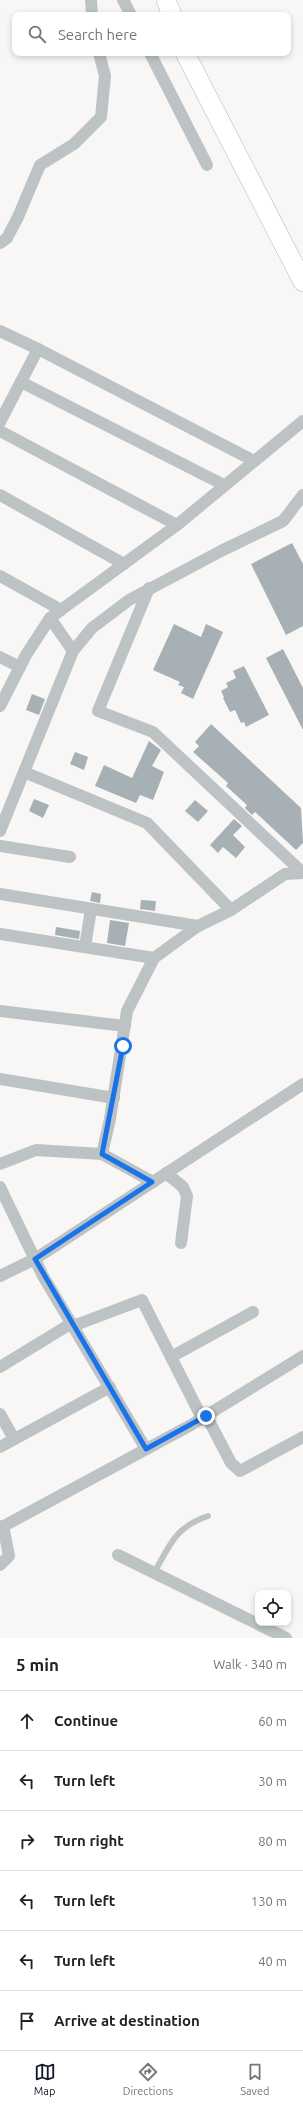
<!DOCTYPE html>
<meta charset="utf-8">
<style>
:root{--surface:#fff;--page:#f6f6f6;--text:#222;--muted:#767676;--line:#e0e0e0;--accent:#111827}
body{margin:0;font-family:Ubuntu,sans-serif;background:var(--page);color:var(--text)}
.controls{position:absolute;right:12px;bottom:12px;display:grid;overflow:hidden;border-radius:8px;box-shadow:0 2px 6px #0003}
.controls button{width:36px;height:36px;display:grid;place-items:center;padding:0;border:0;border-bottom:1px solid var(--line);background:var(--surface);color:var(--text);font:20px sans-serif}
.stop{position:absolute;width:12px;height:12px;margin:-9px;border:3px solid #1a73e8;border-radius:50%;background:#fff}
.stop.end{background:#1a73e8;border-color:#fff;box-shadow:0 1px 4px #0008}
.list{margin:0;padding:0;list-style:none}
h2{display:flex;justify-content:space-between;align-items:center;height:52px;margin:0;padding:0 16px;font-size:17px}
h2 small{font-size:13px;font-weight:400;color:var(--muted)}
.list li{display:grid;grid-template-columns:26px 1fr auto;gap:12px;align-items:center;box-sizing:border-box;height:60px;padding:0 16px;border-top:1px solid var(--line)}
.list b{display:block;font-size:15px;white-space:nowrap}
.list em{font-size:13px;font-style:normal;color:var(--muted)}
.icon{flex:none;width:22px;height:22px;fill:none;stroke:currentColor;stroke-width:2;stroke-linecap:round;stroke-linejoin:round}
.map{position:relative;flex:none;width:303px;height:1638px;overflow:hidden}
.search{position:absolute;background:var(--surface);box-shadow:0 2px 6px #0003;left:12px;right:12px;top:12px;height:44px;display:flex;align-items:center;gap:10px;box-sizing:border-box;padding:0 14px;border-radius:8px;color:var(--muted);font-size:15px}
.sheet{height:412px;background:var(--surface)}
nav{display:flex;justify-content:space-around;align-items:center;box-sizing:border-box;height:56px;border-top:1px solid var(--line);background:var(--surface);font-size:11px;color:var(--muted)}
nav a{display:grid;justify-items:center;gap:2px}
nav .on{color:var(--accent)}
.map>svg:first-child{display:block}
</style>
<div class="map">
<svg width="303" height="1638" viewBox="0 0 303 1638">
<rect width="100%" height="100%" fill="#f8f7f5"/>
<!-- building -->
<g fill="#a7b0b4">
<polygon points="292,543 303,564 303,626 286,635 251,564"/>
<polygon points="174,624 201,637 206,624 223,632 193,699 181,693 184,687 178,685 180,682 153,670"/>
<polygon points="283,649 303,688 303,730 266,658"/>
<polygon points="244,666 269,715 246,727 244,722 241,723 235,710 230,712 223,698 224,697 221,691 228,687 226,683 236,678 233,671"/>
<polygon points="32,694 45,699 39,715 26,710"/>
<polygon points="211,724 301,808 303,843 296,850 255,812 252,815 245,808 247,805 226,786 228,783 193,752 199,746 195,742"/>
<polygon points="149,741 161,750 152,766 164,772 153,800 140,795 136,803 95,786 104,765 132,778"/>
<polygon points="75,752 88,757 84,770 70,764"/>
<polygon points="34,799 49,805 43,818 29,811"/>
<polygon points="195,800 208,811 198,822 185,811"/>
<polygon points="234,819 242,826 233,835 245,847 236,858 223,847 218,853 210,845"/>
<polygon points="92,892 101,894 100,903 90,901"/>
<polygon points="141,900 156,901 155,911 140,909"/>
<polygon points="110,920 129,923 125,946 107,943"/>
<polygon points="56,927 80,931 79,939 55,935"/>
</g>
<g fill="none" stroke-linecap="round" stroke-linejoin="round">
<defs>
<g id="primary">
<polyline points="166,0 172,15"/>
<polyline points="185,53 303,282"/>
</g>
</defs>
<!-- primary casing -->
<use href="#primary" stroke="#b1b7ba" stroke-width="20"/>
<!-- service -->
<path stroke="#bdc3c5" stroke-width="6" d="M154 1573C170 1545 175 1527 208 1516"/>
<!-- minor -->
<g stroke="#bdc3c5" stroke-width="12">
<polyline points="91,0 92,15"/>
<polyline points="123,0 131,15"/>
<polyline points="150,53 207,165"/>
<polyline points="0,243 7,238 18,217 40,165 74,144 101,117 105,76 99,53"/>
<polyline points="0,331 38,349 0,422"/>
<polyline points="38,349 254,461"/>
<polyline points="21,382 224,485"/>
<polyline points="0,431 177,525"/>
<polyline points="0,495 124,564"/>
<polyline points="0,576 61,610"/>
<polyline points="149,588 98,711 153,732 303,873"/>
<polyline points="73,651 92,628 129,600 221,551 283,521 303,495"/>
<polyline points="0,657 20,667"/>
<polyline points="0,706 26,655 50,618 177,525 303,421"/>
<polyline points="24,772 147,823 231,910 198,926 154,958"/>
<polyline points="0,831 73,651 50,618"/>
<polyline points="0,846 70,857"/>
<polyline points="0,894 198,926"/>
<polyline points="231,910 285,874 303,873"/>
<polyline points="0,934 154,958 127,1011 110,1119 102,1154 36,1150 0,1164"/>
<polyline points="85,947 91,909"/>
<polyline points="0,1011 125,1026"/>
<polyline points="0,1079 114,1098"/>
<polyline points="102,1154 153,1182"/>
<polyline points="166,1173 183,1187 187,1196 181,1243"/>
<polyline points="0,1187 43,1276 146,1449"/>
<polyline points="0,1276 35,1259 303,1084"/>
<polyline points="73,1326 142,1300 202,1418"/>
<polyline points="171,1357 253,1312"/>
<polyline points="0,1367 72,1323"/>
<polyline points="0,1414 14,1439"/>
<polyline points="206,1415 231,1463 240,1471 303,1437"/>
<polyline points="0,1447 110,1387"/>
<polyline points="0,1528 191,1425 303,1356"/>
<polyline points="118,1555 286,1638"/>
<polyline points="0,1565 9,1556 3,1526"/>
</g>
<!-- primary -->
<use href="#primary" stroke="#fff" stroke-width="19"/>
</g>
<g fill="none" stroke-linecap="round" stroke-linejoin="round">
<!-- route -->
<polyline stroke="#1a73e8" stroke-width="5" points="123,1046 102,1154 152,1182 35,1259 146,1449 206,1416"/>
</g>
</svg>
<div class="controls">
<button><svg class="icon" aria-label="locate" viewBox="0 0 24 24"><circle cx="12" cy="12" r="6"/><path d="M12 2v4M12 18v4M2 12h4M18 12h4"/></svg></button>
</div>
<div class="stop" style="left:123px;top:1046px"></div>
<div class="stop end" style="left:206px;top:1416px"></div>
<div class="search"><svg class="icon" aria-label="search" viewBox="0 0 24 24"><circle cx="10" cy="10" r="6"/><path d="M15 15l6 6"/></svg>Search here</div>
</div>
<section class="sheet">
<h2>5 min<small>Walk · 340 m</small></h2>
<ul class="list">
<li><svg class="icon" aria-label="ahead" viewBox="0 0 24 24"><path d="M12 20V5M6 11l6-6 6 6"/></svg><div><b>Continue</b></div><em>60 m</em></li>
<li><svg class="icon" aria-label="left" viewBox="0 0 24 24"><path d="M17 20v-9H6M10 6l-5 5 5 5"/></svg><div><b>Turn left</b></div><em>30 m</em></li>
<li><svg class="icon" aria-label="right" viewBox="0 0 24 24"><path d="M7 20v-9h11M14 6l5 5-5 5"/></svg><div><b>Turn right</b></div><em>80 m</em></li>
<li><svg class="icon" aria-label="left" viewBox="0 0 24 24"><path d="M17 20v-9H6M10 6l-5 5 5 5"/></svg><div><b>Turn left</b></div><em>130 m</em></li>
<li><svg class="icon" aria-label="left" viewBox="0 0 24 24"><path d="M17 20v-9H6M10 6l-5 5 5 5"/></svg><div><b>Turn left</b></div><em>40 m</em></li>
<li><svg class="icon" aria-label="arrive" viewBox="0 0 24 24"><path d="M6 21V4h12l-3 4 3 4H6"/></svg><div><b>Arrive at destination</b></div></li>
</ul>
</section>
<nav>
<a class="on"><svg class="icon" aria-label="map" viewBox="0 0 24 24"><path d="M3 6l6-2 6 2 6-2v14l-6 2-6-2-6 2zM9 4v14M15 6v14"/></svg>Map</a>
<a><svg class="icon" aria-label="directions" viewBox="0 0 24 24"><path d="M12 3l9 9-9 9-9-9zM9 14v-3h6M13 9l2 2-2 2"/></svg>Directions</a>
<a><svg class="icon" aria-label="saved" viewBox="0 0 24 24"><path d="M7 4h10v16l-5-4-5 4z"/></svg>Saved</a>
</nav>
